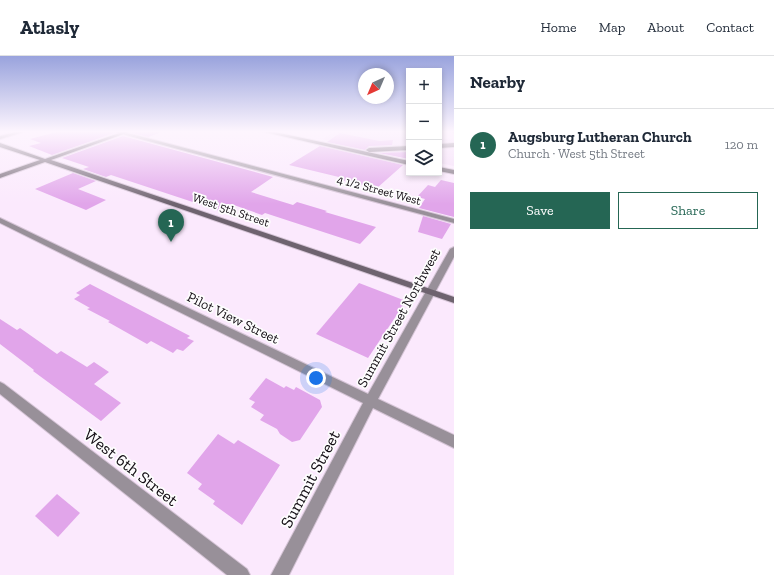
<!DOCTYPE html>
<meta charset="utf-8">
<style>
:root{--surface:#fff;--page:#f2f2f3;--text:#1f2937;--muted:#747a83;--line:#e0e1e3;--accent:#256654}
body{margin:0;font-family:"Zilla Slab",serif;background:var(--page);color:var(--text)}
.controls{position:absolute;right:12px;top:12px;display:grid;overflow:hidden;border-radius:0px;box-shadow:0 2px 6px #0003}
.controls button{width:36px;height:36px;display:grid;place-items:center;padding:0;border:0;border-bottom:1px solid var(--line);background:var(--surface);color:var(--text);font:20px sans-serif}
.compass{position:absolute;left:358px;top:12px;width:36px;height:36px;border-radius:50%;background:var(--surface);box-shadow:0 2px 6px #0003;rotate:224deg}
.you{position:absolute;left:316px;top:322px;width:14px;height:14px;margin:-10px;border:3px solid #fff;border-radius:50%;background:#1a73e8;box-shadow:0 0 0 6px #1a73e833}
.badge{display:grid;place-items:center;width:26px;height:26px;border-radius:50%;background:var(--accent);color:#fff;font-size:13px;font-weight:700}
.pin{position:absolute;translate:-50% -33px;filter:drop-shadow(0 1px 2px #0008)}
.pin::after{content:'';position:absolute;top:21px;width:14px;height:12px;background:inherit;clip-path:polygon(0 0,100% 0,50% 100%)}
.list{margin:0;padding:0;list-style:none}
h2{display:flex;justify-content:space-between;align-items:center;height:52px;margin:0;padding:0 16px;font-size:17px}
h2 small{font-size:13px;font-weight:400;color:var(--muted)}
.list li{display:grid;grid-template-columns:26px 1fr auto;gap:12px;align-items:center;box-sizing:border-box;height:72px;padding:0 16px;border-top:1px solid var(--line)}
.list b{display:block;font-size:15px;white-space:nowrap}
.list p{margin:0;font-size:13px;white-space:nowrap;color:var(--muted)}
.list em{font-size:13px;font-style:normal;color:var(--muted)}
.actions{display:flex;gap:8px;padding:12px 16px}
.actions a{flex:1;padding:9px 0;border:1px solid var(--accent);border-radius:0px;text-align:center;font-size:14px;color:var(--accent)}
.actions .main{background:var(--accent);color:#fff}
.icon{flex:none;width:22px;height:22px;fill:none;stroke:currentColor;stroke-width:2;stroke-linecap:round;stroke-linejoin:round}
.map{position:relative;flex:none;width:454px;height:519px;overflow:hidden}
header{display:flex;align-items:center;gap:24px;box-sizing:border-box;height:56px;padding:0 20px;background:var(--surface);border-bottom:1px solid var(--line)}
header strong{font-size:19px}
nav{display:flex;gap:22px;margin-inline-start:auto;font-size:14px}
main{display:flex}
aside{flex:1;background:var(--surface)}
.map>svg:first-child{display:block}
</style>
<header>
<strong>Atlasly</strong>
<nav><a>Home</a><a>Map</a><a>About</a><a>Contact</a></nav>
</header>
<main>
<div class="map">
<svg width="454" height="519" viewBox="0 0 454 519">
<rect width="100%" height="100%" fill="#fbe9fd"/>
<!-- built -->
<g fill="#f3dcf7">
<polygon points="336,75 398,75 409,77 409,101 322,83"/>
<polygon points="439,82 454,84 454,110 439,107"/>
</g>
<!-- building -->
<g fill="#e1a5ea">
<polygon points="60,75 110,75 114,77 52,99 29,90 41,87 30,83"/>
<polygon points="133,75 159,75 159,77 148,81 132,77"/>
<polygon points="340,77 379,85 393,84 392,89 369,90 365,94 327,86"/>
<polygon points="123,80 273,121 251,136 293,149 297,146 327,155 325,156 376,171 360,188 265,157 262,159 231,148 220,155 111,119 106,121 83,113 89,111 62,102"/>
<polygon points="320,90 403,109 377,132 341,124 343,122 289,109"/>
<polygon points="409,96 409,103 379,97"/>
<polygon points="73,117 96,125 78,133 106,144 86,154 35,133"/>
<polygon points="441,124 454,127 454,161 419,152 425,143 417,141 428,129 435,131"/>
<polygon points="423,160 451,168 442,183 418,176"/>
<polygon points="359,227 406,245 368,302 316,278"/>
<polygon points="90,228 190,280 187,282 194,285 183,295 177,293 173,297 151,285 147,288 108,266 110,265 87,253 90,252 74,243 80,239 76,237"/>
<polygon points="0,263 17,274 20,272 57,298 61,295 87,311 94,306 109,316 94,328 121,347 101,365 33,315 34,314 0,288"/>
<polygon points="266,322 284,332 286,330 294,334 296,331 320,344 322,351 300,384 292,386 280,378 277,373 260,364 264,359 251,351 255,346 249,343"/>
<polygon points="218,378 234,388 238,384 280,409 242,469 213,448 215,445 198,433 202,428 187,417"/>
<polygon points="57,438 80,457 58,481 35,460"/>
</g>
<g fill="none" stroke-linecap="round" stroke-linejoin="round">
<defs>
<g id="street">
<polygon points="19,75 27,75 0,83 0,80"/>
<polygon points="111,75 120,75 454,163 454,167"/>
<polygon points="0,162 368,338 450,193 454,191 454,201 378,343 454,379 454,392 373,352 289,519 271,519 363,347 0,167"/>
<polygon points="0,326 4,328 247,513 250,519 227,519 0,338"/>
</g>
<g id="secondary">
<polygon points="125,75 132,75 51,104 454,241 454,247 45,106 0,122 0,118 40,104 0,91 0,87 45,103"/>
<polygon points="260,75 270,75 409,105 409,109"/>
<polygon points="451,75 454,75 454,77"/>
<polygon points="454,87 454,91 439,92 439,88"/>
<polygon points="409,90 409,94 369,96 366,94 369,92"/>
<polygon points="439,111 454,114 454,118 439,115"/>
</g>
</defs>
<!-- street casing -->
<use href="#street" stroke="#d6c5d7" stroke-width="2"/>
<!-- secondary casing -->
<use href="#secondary" stroke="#d6c5d7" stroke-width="2"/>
<!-- street -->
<use href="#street" fill="#989099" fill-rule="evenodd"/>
<!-- secondary -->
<use href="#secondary" fill="#6e636f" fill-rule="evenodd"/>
</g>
<!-- sky -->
<linearGradient id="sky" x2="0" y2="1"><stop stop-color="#99a3dd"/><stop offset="0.51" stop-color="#fdf5fe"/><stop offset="1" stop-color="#fdf5fe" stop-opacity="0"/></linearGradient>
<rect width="454" height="148" fill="url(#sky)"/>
<g text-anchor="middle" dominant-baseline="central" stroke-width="3.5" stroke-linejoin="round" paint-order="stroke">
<!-- far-street labels -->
<g font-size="12" fill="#110b12" stroke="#fdfdfd">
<text transform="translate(379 134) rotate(15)">4 1/2 Street West</text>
<text transform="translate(231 154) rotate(19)">West 5th Street</text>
</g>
<!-- street labels -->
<g font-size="14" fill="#110b12" stroke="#fdfdfd">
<text transform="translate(233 262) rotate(26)">Pilot View Street</text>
<text transform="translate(399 262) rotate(-61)">Summit Street Northwest</text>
</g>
<!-- near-street labels -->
<g font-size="17" fill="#110b12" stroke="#fdfdfd">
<text transform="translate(131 411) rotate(38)">West 6th Street</text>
<text transform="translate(310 423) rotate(-62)">Summit Street</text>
</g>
</g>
</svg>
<div class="controls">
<button>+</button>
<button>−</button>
<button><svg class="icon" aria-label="layers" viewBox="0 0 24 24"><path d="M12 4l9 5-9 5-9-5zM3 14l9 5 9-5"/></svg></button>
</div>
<svg class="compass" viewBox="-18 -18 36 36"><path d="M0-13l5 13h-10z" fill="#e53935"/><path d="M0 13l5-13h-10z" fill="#747a83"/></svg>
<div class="you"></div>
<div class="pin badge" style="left:171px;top:186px">1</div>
</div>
<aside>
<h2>Nearby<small></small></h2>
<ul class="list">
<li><span class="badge">1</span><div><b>Augsburg Lutheran Church</b><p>Church · West 5th Street</p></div><em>120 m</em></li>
</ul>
<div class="actions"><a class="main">Save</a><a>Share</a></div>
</aside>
</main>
